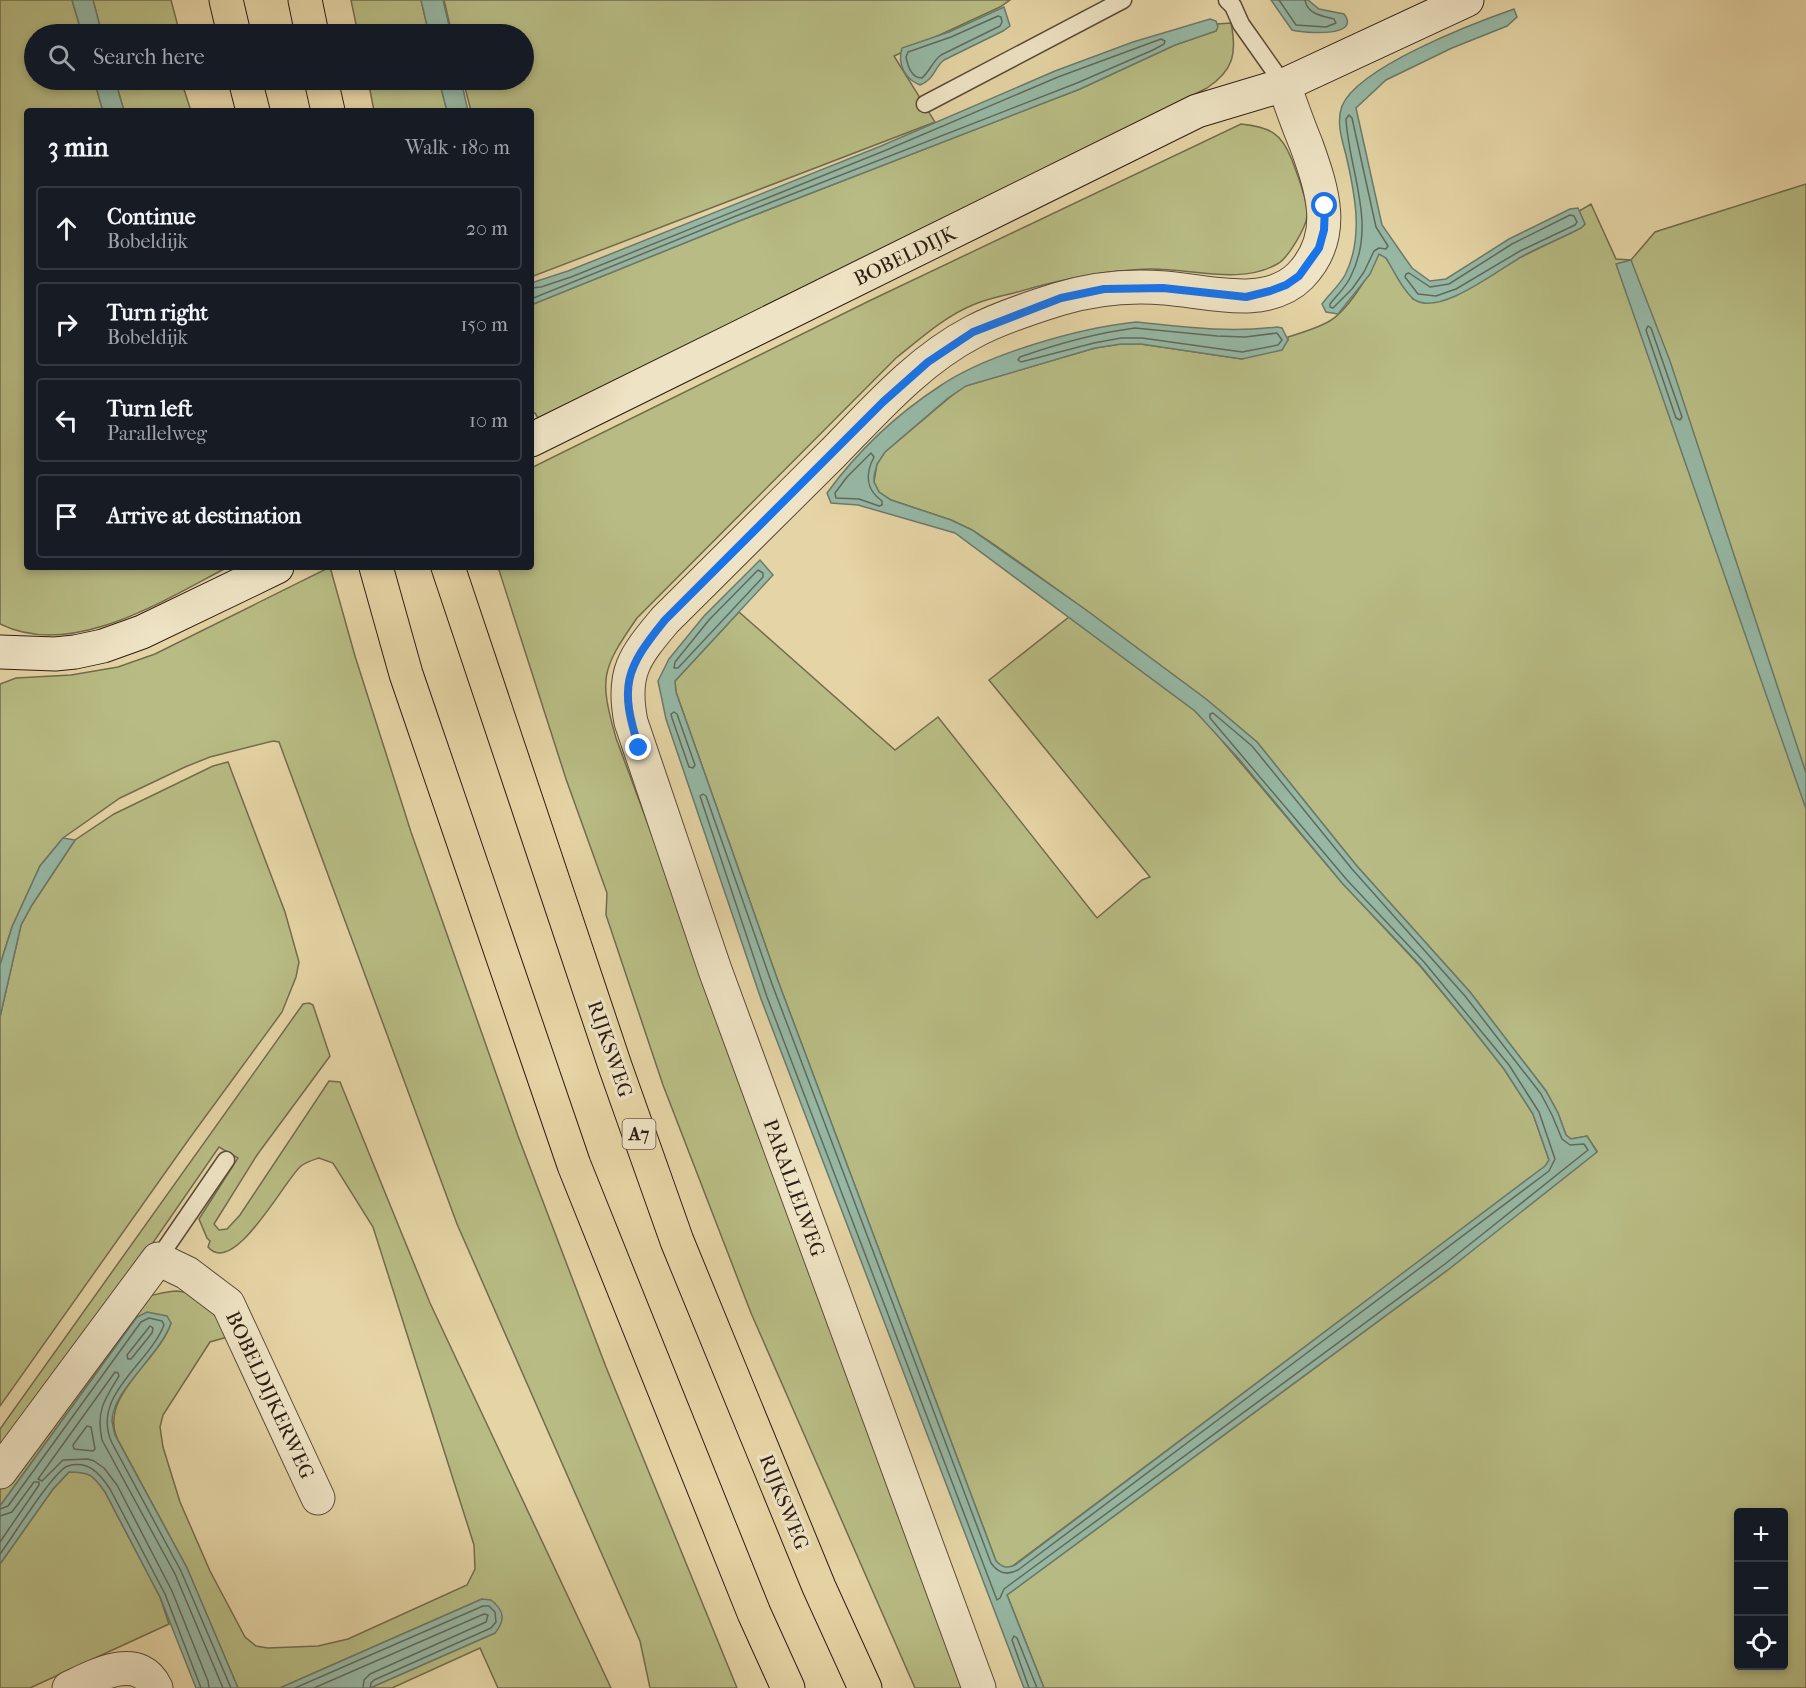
<!DOCTYPE html>
<meta charset="utf-8">
<style>
:root{--surface:#171b24;--page:#20242c;--text:#f1f3f6;--muted:#9ea1a6;--line:#363941}
body{margin:0;font-family:"IM FELL French Canon",serif;background:var(--page);color:var(--text)}
.controls{position:absolute;right:18px;bottom:18px;display:grid;overflow:hidden;border-radius:6px;box-shadow:0 3px 9px #0003}
.controls button{width:54px;height:54px;display:grid;place-items:center;padding:0;border:0;border-bottom:2px solid var(--line);background:var(--surface);color:var(--text);font:30px sans-serif}
.stop{position:absolute;width:18px;height:18px;margin:-14px;border:4px solid #1a73e8;border-radius:50%;background:#fff}
.stop.end{background:#1a73e8;border-color:#fff;box-shadow:0 2px 6px #0008}
.list{margin:0;padding:0;list-style:none}
h2{display:flex;justify-content:space-between;align-items:center;height:78px;margin:0;padding:0 24px;font-size:26px}
h2 small{font-size:20px;font-weight:400;color:var(--muted)}
.list li{display:grid;grid-template-columns:39px 1fr auto;gap:18px;align-items:center;box-sizing:border-box;height:84px;margin:0 12px 12px;padding:0 12px;border:2px solid var(--line);border-radius:6px}
.list b{display:block;font-size:22px;white-space:nowrap}
.list p{margin:0;font-size:20px;white-space:nowrap;color:var(--muted)}
.list em{font-size:20px;font-style:normal;color:var(--muted)}
.icon{flex:none;width:33px;height:33px;fill:none;stroke:currentColor;stroke-width:2;stroke-linecap:round;stroke-linejoin:round}
.map{position:relative;flex:none;width:1806px;height:1688px;overflow:hidden}
.search{position:absolute;background:var(--surface);box-shadow:0 3px 9px #0003;left:24px;top:24px;width:510px;height:66px;display:flex;align-items:center;gap:15px;box-sizing:border-box;padding:0 21px;border-radius:33px;color:var(--muted);font-size:22px}
.panel{position:absolute;background:var(--surface);box-shadow:0 3px 9px #0003;left:24px;top:108px;width:510px;height:462px;border-radius:6px}
.map>svg:first-child{display:block}
</style>
<div class="map">
<svg width="1806" height="1688" viewBox="0 0 1806 1688">
<rect width="100%" height="100%" fill="#e5d4a5"/>
<filter id="stains"><feTurbulence type="fractalNoise" baseFrequency=".00333" numOctaves="4"/><feColorMatrix values="0 0 0 0 .2 0 0 0 0 .09 0 0 0 0 .02 0 0 0 .5 -.17"/></filter>
<radialGradient id="worn" r=".72"><stop offset=".6" stop-color="#630" stop-opacity="0"/><stop offset="1" stop-color="#630" stop-opacity=".3"/></radialGradient>
<!-- green -->
<g fill="#b8bc84" stroke="#736c4c" stroke-width="1.5" fill-rule="evenodd">
<path d="M0 0H72L82 34H34V80H94L103 111H27V567H228C164 600 72 660 0 624Z"/>
<polygon points="93,0 171,0 180,34 102,34"/>
<polygon points="351,0 421,0 429,34 358,34"/>
<polygon points="444,0 1010,0 1000,7 894,56 935,122 531,277 531,111 471,111 463,80 524,80 524,34 452,34"/>
<path d="M1231 23C1237 53 1234 70 1207 88L757 313 538 418 535 413 531 414V305L739 221 1080 89 1175 45 1216 31 1217 24Z"/>
<polygon points="115,80 181,80 191,111 124,111"/>
<polygon points="368,80 439,80 447,111 374,111"/>
<path d="M1241 124C1269 127 1281 132 1292 160 1297 173 1309 204 1307 217 1305 229 1289 256 1279 263 1241 286 1190 268 1149 269 1102 270 1058 280 1014 293 1001 296 987 299 975 304 945 316 921 338 896 358L637 618C601 670 599 678 616 738L968 1688H915L751 1313 663 1085 606 915 607 893 566 779 498 567H531V468L869 301Z"/>
<path d="M1806 184V773L1793 736 1806 785V1688H1044L1007 1595 1449 1269 1597 1151 1587 1136 1571 1139 1566 1135 1558 1113 1546 1091 1470 992 1356 865 1257 742 1206 699 1086 610 995 545 972 530 951 520 891 500 879 492 874 482 877 464 885 452 949 398 965 386 1095 348 1121 344H1141L1242 359 1288 340V337C1301 333 1315 329 1328 322 1348 311 1369 275 1379 254L1383 255 1386 258 1413 299 1523 256 1581 228 1585 224 1579 211 1591 204 1616 259 1631 260 1655 232ZM1738 1512H1784V1666H1738Z"/>
<polygon points="330,567 355,656 411,832 518,1136 606,1367 737,1688 650,1688 640,1641 457,1224 279,742 273,741 210,757 185,767 120,798 63,838 40,866 12,927 0,965 0,684 16,678 71,675 118,667 155,654"/>
<polygon points="739,612 895,750 938,717 1097,918 1142,880 1150,877 989,680 1069,617 1195,711 1213,730 1343,884 1420,966 1471,1027 1504,1069 1533,1114 1549,1160 1546,1166 1010,1568 1001,1567 996,1561 778,981 676,692 675,681"/>
<polygon points="228,762 285,912 299,962 296,977 282,1012 189,1139 0,1406 0,1017 21,925 32,905 75,840 114,814 213,766"/>
<path d="M309 1003 313 1005 330 1056 257 1155 214 1224 219 1230 227 1229 240 1215 329 1081 340 1082 430 1303 611 1688H498L480 1648 392 1688H370L495 1633 482 1599 280 1688H238L187 1568 118 1440C97 1397 159 1361 171 1323L137 1317 0 1506V1487L149 1296C158 1294 168 1291 177 1291 201 1292 218 1319 231 1336L210 1342 163 1415 160 1427 163 1447 180 1502 210 1571 245 1637 256 1646 268 1648 318 1646 348 1639 467 1585 475 1569 474 1545 373 1227 333 1163 319 1158C313 1160 306 1162 301 1166 285 1179 234 1278 208 1247L210 1241 207 1238 199 1219 238 1158 219 1147 121 1289 0 1452V1429L303 1004Z"/>
<path d="M70 1471C91 1473 93 1474 105 1492L160 1597 169 1624 30 1688H0V1564L53 1489Z"/>
</g>
<!-- water -->
<g fill="#96b8a5" stroke="#6c7a6b" stroke-width="1.5">
<polygon points="72,0 93,0 102,34 82,34"/>
<polygon points="421,0 443,0 451,34 429,34"/>
<path d="M1271 0H1308L1319 9 1344 14C1362 38 1304 33 1292 30Z"/>
<path d="M1004 7 1010 26 1003 31 944 60C933 69 935 79 920 85 905 79 897 64 902 48L949 32Z"/>
<path d="M1514 9 1517 17 1507 26 1452 48 1386 80 1356 108 1382 225 1412 268 1430 281 1446 279 1509 239 1570 209 1578 208 1585 224 1581 228C1562 238 1541 246 1523 256 1499 269 1441 316 1415 300 1404 293 1393 269 1386 258L1379 254 1370 274 1338 314 1326 312 1322 304C1329 294 1339 286 1345 275 1364 238 1355 194 1346 155 1342 140 1336 122 1342 106 1358 67 1474 23 1514 9Z"/>
<polygon points="1210,19 1216,21 1218,27 1216,31 1175,45 1080,89 739,221 531,305 531,283 568,271 881,146 1055,71 1133,42"/>
<polygon points="94,80 115,80 124,111 103,111"/>
<polygon points="439,80 461,80 468,111 447,111"/>
<polygon points="1631,260 1670,361 1806,773 1806,809 1616,264"/>
<path d="M1136 322C1185 327 1227 333 1277 327L1282 328 1288 340 1282 350 1242 359 1141 344H1121L1095 348 966 386 948 398 885 452 877 464 874 476V482L879 492 891 500 951 520 972 530 1086 610 1206 699 1257 742 1356 865 1470 992 1546 1091 1558 1113 1566 1135 1571 1139 1587 1136 1597 1152 1449 1269 1007 1595 1044 1688H1024L761 999 666 719 658 681 669 659 704 616 760 560 773 575 675 681 676 692 778 981 996 1561C1002 1567 1007 1569 1015 1565L1545 1166 1549 1160 1533 1114 1504 1069 1471 1027 1420 965 1343 884 1239 759 1195 711 955 533 858 505 831 503 827 493C857 452 897 414 940 386 987 354 1079 328 1136 322Z"/>
<polygon points="63,838 75,840 32,905 21,925 0,1017 0,965 12,927 40,866"/>
<path d="M147 1312 167 1316 171 1323C161 1354 112 1391 112 1421 113 1426 114 1431 115 1435L187 1568 238 1688H196L160 1597 105 1492C93 1475 90 1472 69 1472L53 1489 0 1564V1506L137 1317Z"/>
<path d="M482 1599 491 1600C504 1610 506 1620 495 1633L370 1688H280Z"/>
</g>
<g fill="none" stroke-linecap="round" stroke-linejoin="round">
<!-- shore -->
<g stroke="#626a5c" stroke-width="1.5">
<path d="M1279 0 1296 25 1326 27 1336 23 1334 19C1322 16 1307 14 1305 0"/>
<path d="M998 16 1001 17 1002 22 1000 26 941 55C932 62 930 71 922 78 911 78 908 66 906 57L908 52 951 37Z"/>
<path d="M1349 115 1352 118 1376 227 1388 246 1386 249 1379 248 1374 251 1364 272 1352 289 1333 308 1330 307V304C1337 295 1345 288 1350 278 1378 224 1349 173 1346 119Z"/>
<polygon points="1570,215 1574,216 1577,222 1575,225 1520,251 1456,289 1436,296 1418,294 1405,277 1406,274 1409,273 1430,287 1449,284 1512,244"/>
<polyline points="531,288 541,287 571,277 884,151 1058,77 1161,39 1165,41 1164,44 1153,50 1077,83 736,216 531,299"/>
<polygon points="1648,326 1651,328 1682,417 1680,420 1676,418 1646,330"/>
<path d="M1135 328 1217 336 1245 337 1277 333 1282 340 1278 345 1242 352 1142 338H1121L1094 343 1021 362 1018 360 1020 357C1057 344 1096 333 1135 328Z"/>
<path d="M871 453 874 457C865 474 866 490 882 501V505L879 506 859 499 836 498 835 493 847 477Z"/>
<polygon points="758,570 763,573 763,577 678,668 674,668 675,662 709,620"/>
<polygon points="674,712 677,714 695,765 693,768 689,767 672,718 671,714"/>
<path d="M1213 713 1252 746 1352 869 1465 996 1541 1094 1552 1115 1562 1139 1570 1145 1584 1144 1588 1150 1445 1264 1004 1589 1000 1598 997 1600 767 997 700 796 703 794 706 796 772 984 991 1563C998 1573 1007 1576 1018 1570L1549 1171 1555 1159 1539 1112 1509 1065 1424 962 1347 880 1210 718V714Z"/>
<polygon points="150,1326 153,1328 152,1333 131,1359 128,1359 127,1355"/>
<polygon points="87,1426 91,1427 95,1449 93,1451 74,1449 73,1445"/>
<path d="M0 1509 8 1506 141 1322 149 1318 162 1321 164 1325C149 1364 90 1396 112 1443L181 1571 231 1688"/>
<polyline points="0,1516 12,1512 34,1482 39,1482 39,1485 0,1542"/>
<path d="M0 1554C12 1538 54 1470 68 1466 89 1460 100 1474 110 1489L165 1594 201 1688"/>
<path d="M209 1688 208 1681 172 1591 117 1485 104 1468 94 1461 88 1459 63 1460 42 1481 38 1479 115 1372 118 1373 119 1376C104 1400 96 1411 102 1440L175 1574 223 1688"/>
<polyline points="295,1688 483,1606 489,1606 495,1612 496,1622 491,1628 374,1680 371,1683 370,1688"/>
<polyline points="314,1688 484,1614 488,1615 486,1622 370,1674 364,1680 363,1688"/>
<polyline points="1029,1688 1012,1640 1014,1636 1017,1638 1037,1688"/>
</g>
<defs>
<g id="lane">
<polyline points="1227,0 1233,6 1241,24 1284,85"/>
<polyline points="925,104 1123,0"/>
<polyline points="158,1259 226,1160"/>
</g>
<g id="street">
<polyline points="0,1472 158,1259 187,1273 228,1304 318,1498"/>
<path d="M69 1688C95 1676 139 1651 156 1688"/>
<path d="M979 1688 715 970 631 722C621 672 635 656 665 620 722 564 778 508 834 452 876 409 919 360 973 332 999 318 1030 308 1059 299 1092 289 1130 285 1165 288 1206 291 1266 310 1300 276 1339 236 1322 189 1306 144 1298 125 1291 105 1284 85"/>
</g>
<g id="secondary">
<polyline points="531,440 1197,111 1284,85 1467,0"/>
<polyline points="0,652 55,654 75,652 103,646 142,632 277,567"/>
</g>
<g id="highway">
<polyline points="226,0 234,34"/>
<polyline points="305,0 312,34"/>
<polyline points="245,80 253,111"/>
<polyline points="321,80 328,111"/>
<polyline points="376,567 406,674 574,1165 754,1613 788,1688"/>
<polyline points="448,567 615,1066 677,1241 819,1587 865,1688"/>
</g>
</defs>
<!-- lane casing -->
<use href="#lane" stroke="#5c4b38" stroke-width="19"/>
<!-- street casing -->
<use href="#street" stroke="#5c4b38" stroke-width="35"/>
<!-- secondary casing -->
<use href="#secondary" stroke="#2e1d14" stroke-width="35"/>
<!-- highway casing -->
<use href="#highway" stroke="#2e1d14" stroke-width="35"/>
<!-- lane -->
<use href="#lane" stroke="#eee3c4" stroke-width="16"/>
<!-- street -->
<use href="#street" stroke="#eee3c4" stroke-width="33"/>
<!-- secondary -->
<use href="#secondary" stroke="#eee3c4" stroke-width="33"/>
<!-- highway -->
<use href="#highway" stroke="#e5d4a5" stroke-width="33"/>
</g>
<g fill="none" stroke-linecap="round" stroke-linejoin="round">
<!-- route -->
<path stroke="#1a73e8" stroke-width="8" d="M639 748C619 686 625 669 665 620L883 402 928 362 973 332 1061 298 1104 289 1163 288 1246 297 1270 291 1286 285 1299 276 1319 248 1324 230 1325 206"/>
</g>
<g text-anchor="middle" dominant-baseline="central" stroke-width="6" stroke-linejoin="round" paint-order="stroke">
<!-- shield labels -->
<rect fill="#eee3c4" stroke="#685849" stroke-width="1.5" x="622.5" y="1119" width="33" height="30" rx="4.5"/>
<g font-size="18" font-weight="bold" fill="#2e1d14">
<text x="639" y="1134">A7</text>
</g>
<!-- street labels -->
<g font-size="20" fill="#2e1d14" stroke="#eee3c4">
<text transform="translate(905 256) rotate(-26)">BOBELDIJK</text>
<text transform="translate(610 1049) rotate(71)">RIJKSWEG</text>
<text transform="translate(794 1188) rotate(70)">PARALLELWEG</text>
<text transform="translate(270 1395) rotate(65)">BOBELDIJKERWEG</text>
<text transform="translate(784 1502) rotate(68)">RIJKSWEG</text>
</g>
</g>
<rect width="100%" height="100%" filter="url(#stains)"/>
<rect width="100%" height="100%" fill="url(#worn)"/>
</svg>
<div class="controls">
<button>+</button>
<button>−</button>
<button><svg class="icon" aria-label="locate" viewBox="0 0 24 24"><circle cx="12" cy="12" r="6"/><path d="M12 2v4M12 18v4M2 12h4M18 12h4"/></svg></button>
</div>
<div class="stop" style="left:1325px;top:206px"></div>
<div class="stop end" style="left:639px;top:748px"></div>
<div class="search"><svg class="icon" aria-label="search" viewBox="0 0 24 24"><circle cx="10" cy="10" r="6"/><path d="M15 15l6 6"/></svg>Search here</div>
<section class="panel">
<h2>3 min<small>Walk · 180 m</small></h2>
<ul class="list">
<li><svg class="icon" aria-label="ahead" viewBox="0 0 24 24"><path d="M12 20V5M6 11l6-6 6 6"/></svg><div><b>Continue</b><p>Bobeldijk</p></div><em>20 m</em></li>
<li><svg class="icon" aria-label="right" viewBox="0 0 24 24"><path d="M7 20v-9h11M14 6l5 5-5 5"/></svg><div><b>Turn right</b><p>Bobeldijk</p></div><em>150 m</em></li>
<li><svg class="icon" aria-label="left" viewBox="0 0 24 24"><path d="M17 20v-9H6M10 6l-5 5 5 5"/></svg><div><b>Turn left</b><p>Parallelweg</p></div><em>10 m</em></li>
<li><svg class="icon" aria-label="arrive" viewBox="0 0 24 24"><path d="M6 21V4h12l-3 4 3 4H6"/></svg><div><b>Arrive at destination</b></div></li>
</ul>
</section>
</div>
